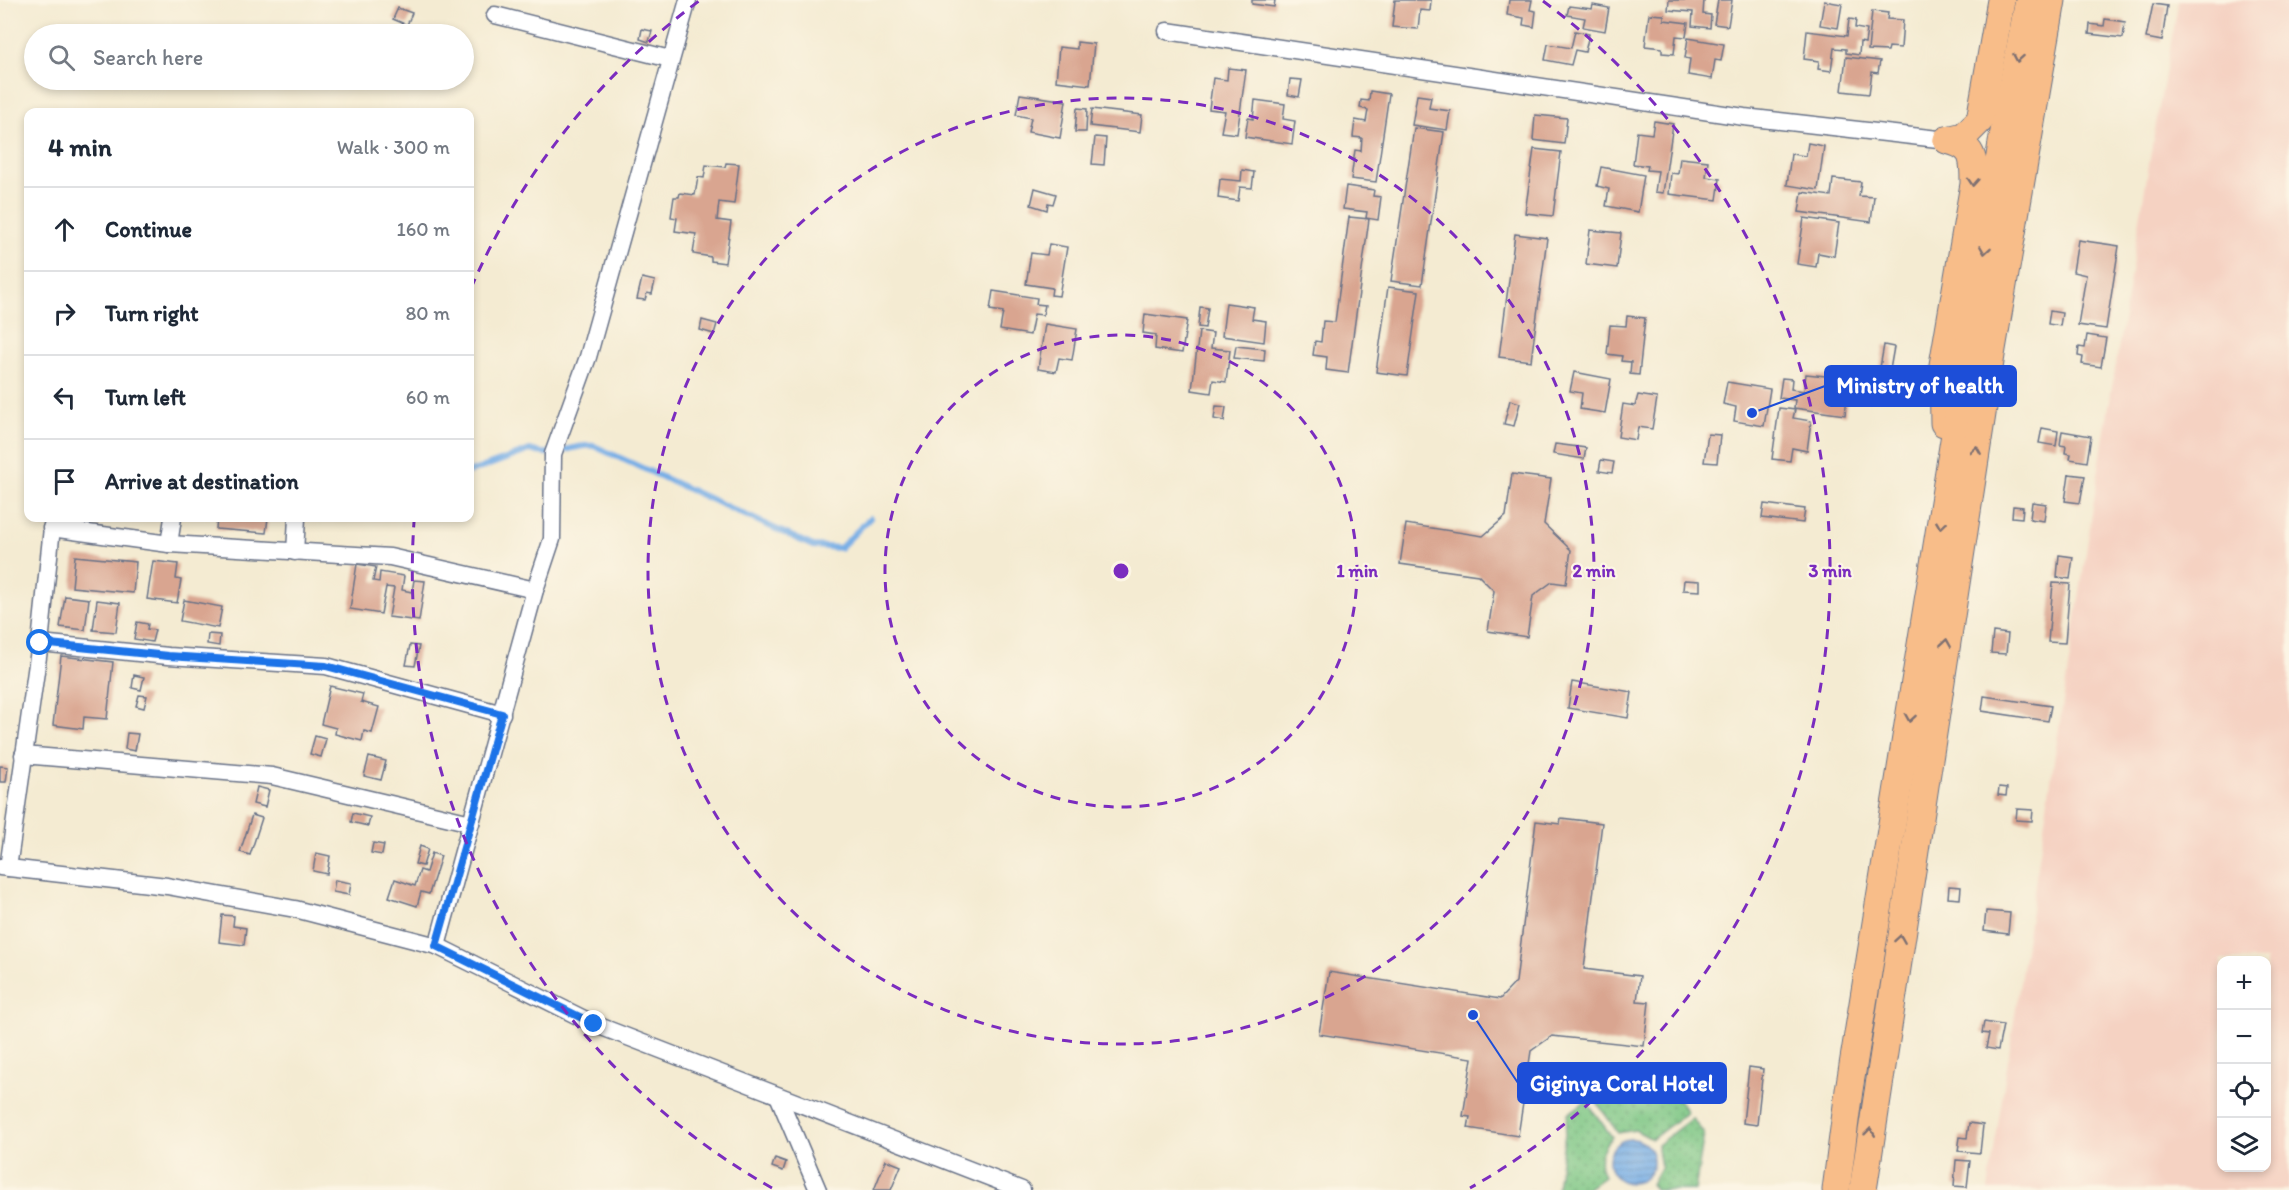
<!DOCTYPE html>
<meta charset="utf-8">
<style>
:root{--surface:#fff;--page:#f6f6f7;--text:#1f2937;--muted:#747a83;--line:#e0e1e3}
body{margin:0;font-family:Itim,sans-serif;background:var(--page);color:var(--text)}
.controls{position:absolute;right:18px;bottom:18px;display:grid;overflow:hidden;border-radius:12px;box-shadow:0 3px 9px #0003}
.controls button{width:54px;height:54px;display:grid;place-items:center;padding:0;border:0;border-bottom:2px solid var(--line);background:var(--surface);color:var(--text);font:30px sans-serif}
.stop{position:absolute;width:18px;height:18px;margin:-14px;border:4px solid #1a73e8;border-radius:50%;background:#fff}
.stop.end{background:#1a73e8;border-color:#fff;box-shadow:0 2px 6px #0008}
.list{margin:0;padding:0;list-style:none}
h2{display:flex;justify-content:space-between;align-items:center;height:78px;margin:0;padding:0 24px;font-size:26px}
h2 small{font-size:20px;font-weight:400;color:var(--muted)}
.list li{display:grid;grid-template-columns:39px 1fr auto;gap:18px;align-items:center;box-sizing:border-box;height:84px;padding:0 24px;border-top:2px solid var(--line)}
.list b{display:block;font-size:22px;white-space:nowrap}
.list em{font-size:20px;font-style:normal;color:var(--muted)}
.icon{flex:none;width:33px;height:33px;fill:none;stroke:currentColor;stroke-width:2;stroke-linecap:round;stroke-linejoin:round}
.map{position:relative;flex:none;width:2289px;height:1190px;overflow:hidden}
.search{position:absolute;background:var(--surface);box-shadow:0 3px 9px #0003;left:24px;top:24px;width:450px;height:66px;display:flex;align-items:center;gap:15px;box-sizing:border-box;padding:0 21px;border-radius:33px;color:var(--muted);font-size:22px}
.panel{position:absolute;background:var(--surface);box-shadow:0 3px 9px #0003;left:24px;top:108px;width:450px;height:414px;border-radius:12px}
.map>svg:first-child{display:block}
</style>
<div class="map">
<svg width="2289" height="1190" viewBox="0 0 2289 1190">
<defs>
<pattern id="grass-dots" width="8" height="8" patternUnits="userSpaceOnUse" patternTransform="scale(1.5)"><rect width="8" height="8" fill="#7cc684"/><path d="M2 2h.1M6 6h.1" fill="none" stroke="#65a16f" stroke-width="1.8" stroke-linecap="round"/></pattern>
<pattern id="water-rules" width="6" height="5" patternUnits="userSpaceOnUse" patternTransform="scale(1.5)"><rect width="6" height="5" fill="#77aee6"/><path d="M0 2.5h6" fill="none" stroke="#618ebe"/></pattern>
</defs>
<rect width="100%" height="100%" fill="#fcf5e5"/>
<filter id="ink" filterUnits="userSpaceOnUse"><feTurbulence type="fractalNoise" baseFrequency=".0167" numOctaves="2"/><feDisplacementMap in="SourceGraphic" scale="12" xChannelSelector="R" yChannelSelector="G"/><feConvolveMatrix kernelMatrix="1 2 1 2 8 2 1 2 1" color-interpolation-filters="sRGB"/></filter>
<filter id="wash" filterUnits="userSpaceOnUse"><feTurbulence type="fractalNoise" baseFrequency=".008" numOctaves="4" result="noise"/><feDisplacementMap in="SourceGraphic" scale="24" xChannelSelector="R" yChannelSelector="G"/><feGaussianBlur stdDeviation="1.35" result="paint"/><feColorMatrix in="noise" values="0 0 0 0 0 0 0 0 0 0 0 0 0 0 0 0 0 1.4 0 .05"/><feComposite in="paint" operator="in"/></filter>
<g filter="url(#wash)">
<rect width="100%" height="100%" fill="#f4ebd2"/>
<!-- built -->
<path fill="#f5d2c2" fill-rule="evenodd" d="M2179 0H2289V1190H1988L2103 442 2153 140ZM2222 960H2266V1168H2222Z"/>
<!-- grass -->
<g fill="url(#grass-dots)" stroke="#4c7a71" stroke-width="1.5">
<polygon points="1606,1087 1677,1097 1687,1112 1652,1139 1635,1130 1618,1133 1593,1097"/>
<path d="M1586 1101 1612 1137C1600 1148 1597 1162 1604 1176L1585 1190H1559L1557 1187 1568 1114Z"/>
<polygon points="1692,1118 1704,1134 1695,1190 1655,1190 1651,1184 1661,1166 1657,1145"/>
</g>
<!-- water -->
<circle fill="url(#water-rules)" stroke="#496ea2" stroke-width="1.5" cx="1631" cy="1161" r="22"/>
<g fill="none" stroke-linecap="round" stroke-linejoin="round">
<!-- stream -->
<path stroke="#77aee6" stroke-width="6" d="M470 472 530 450C556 460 568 444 594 446L813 546 840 548 870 518"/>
</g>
<g id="blocks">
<!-- building -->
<g fill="#d9a590">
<polygon points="1252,0 1275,0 1274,7 1252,4"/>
<polygon points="1395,0 1431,0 1430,11 1420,10 1418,29 1392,27"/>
<polygon points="1509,0 1532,0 1530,10 1536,11 1534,27 1523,25 1524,18 1507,15"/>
<polygon points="1669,0 1704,0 1703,14 1711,15 1710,28 1692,26 1693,12 1668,10"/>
<polygon points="1718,0 1732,0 1728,26 1714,24"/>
<polygon points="1824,1 1842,4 1838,28 1820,25"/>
<polygon points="2153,4 2167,6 2162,41 2146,38"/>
<polygon points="1593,5 1609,8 1605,31 1583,27 1585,18 1567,15 1569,6 1592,9"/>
<polygon points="398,8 412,13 407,25 393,19"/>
<polygon points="1872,11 1888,13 1887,19 1903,20 1901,48 1889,47 1888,51 1868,50"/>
<polygon points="1649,14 1664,15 1664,20 1688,23 1686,37 1676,36 1674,54 1662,53 1662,48 1645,46"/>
<polygon points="1849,19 1856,20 1855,28 1867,30 1865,43 1860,42 1859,55 1846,53 1846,49 1834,48 1831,71 1818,69 1819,61 1804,59 1807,31 1847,36"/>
<polygon points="2105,19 2125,22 2123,38 2089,34 2090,24 2104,26"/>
<polygon points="642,29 652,31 649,42 640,39"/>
<polygon points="1575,31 1589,34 1585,52 1575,50 1571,65 1545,60 1548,44 1571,48"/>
<polygon points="1688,38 1724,44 1721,61 1715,60 1712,79 1688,75 1690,59 1685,58"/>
<polygon points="1077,42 1094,44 1090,85 1056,81 1059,47 1077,49"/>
<polygon points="1846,57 1880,61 1878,73 1872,72 1869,94 1842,91"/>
<polygon points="1228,68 1246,70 1237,134 1221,132 1225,111 1209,109 1213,78 1227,80"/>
<polygon points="1290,79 1302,80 1299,97 1288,95"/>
<polygon points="1370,91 1389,94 1376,182 1351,179 1355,150 1361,151 1362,138 1353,137 1355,120 1366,122 1368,110 1360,108 1361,100 1369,101"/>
<polygon points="1020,94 1066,101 1060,138 1028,132 1031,118 1016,115"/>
<polygon points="1417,95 1431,97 1429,108 1450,111 1447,130 1412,125"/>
<polygon points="1255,100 1285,104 1283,119 1295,121 1292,144 1245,137 1248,118 1253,119"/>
<polygon points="1077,108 1087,109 1086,132 1075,132"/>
<polygon points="1092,109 1142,115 1140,132 1090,126"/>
<polygon points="1535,115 1567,118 1564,144 1533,140"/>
<polygon points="1654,121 1673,124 1663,193 1655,192 1658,171 1647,170 1648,166 1633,164 1637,132 1652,134"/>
<polygon points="1414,128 1444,132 1422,285 1391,281"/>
<polygon points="1095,137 1106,138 1104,165 1092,164"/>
<polygon points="1808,143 1824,146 1818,190 1787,185 1791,154 1806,156"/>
<polygon points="1534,149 1561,152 1553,216 1525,213"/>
<polygon points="1680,158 1708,161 1706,177 1720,179 1717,200 1669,194 1671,173 1678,174"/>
<polygon points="726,163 739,164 734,204 719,202 717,220 731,222 725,263 711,261 711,257 693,254 696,234 675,231 677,218 671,217 674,197 679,197 680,193 695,195 698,177 704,178 706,165 725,167"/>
<polygon points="1601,167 1644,175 1638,212 1606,206 1609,189 1597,186"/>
<polygon points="1242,170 1254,172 1252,188 1240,187 1238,201 1218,198 1220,179 1241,181"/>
<polygon points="1833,179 1861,182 1859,196 1874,197 1871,222 1799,212 1802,192 1831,196"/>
<polygon points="1346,186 1374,190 1373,196 1381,197 1378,220 1366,218 1367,212 1343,209"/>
<polygon points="1035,188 1056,194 1053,204 1048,203 1047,210 1031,205"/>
<polygon points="1349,217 1369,219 1348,373 1326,370 1327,357 1313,355 1315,341 1321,342 1323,321 1335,322"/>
<polygon points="1804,218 1839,223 1834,256 1818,253 1816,267 1797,264"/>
<polygon points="1590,230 1621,233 1617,268 1586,264"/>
<polygon points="1515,234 1547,238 1531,361 1499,357"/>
<polygon points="2078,240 2119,246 2106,329 2078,325 2086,275 2073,272"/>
<polygon points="1049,244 1067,247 1059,296 1051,295 1052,288 1026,284 1031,253 1047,255"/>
<polygon points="642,278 655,281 652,294 647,293 645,300 637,299"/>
<polygon points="1388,287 1419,291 1407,376 1376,372"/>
<polygon points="993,291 1037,298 1036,304 1045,305 1043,315 1034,314 1030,335 1000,330 1003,312 990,310"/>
<polygon points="1226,303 1254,307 1252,319 1266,321 1264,342 1222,336"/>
<polygon points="1200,307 1208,308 1205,328 1198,327"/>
<polygon points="2050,311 2062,313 2060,326 2048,324"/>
<polygon points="1145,314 1187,320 1182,353 1155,349 1156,335 1143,333"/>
<polygon points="1627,316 1645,318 1639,375 1630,374 1631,362 1621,361 1622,356 1607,354 1610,325 1626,326"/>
<polygon points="702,320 717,324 714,334 700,330"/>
<polygon points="1045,324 1077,329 1072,360 1059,358 1056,372 1038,369"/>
<polygon points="1199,331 1213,333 1211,348 1230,350 1226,382 1213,380 1211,393 1192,390"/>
<polygon points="2087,335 2106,338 2101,367 2082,364 2083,357 2078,356 2079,347 2085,348"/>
<polygon points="1884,345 1894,347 1888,381 1878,379"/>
<polygon points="1236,346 1265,349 1264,361 1234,358"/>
<polygon points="1574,372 1611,379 1605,413 1580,409 1582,393 1570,391"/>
<polygon points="1806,374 1835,377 1832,395 1847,396 1845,415 1794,408 1795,400 1779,398 1782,378 1792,379 1791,389 1804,391"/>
<polygon points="1727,382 1770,389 1764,426 1734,421 1736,407 1723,404"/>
<polygon points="1638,395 1657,398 1652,429 1638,427 1636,440 1618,437 1623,404 1635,406"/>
<polygon points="1510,400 1520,403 1514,426 1504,424"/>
<polygon points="1216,406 1226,407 1224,421 1214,419"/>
<polygon points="1779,408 1795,410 1793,418 1811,421 1807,451 1792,448 1790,461 1772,459"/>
<polygon points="2042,428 2058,431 2056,446 2039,443"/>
<polygon points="2062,431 2091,436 2087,462 2070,459 2071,454 2065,453 2066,446 2060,445"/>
<polygon points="1708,434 1720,435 1717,463 1704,462"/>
<polygon points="1555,444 1586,448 1584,459 1553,454"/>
<polygon points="1601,460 1614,462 1612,473 1599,471"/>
<polygon points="1512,474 1551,479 1544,524 1571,550 1566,584 1552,582 1533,596 1527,637 1488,631 1494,591 1478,575 1400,564 1406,524 1483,536 1506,516"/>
<polygon points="2069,474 2085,476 2080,503 2065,501"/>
<polygon points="2032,502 2046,504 2044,521 2030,519"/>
<polygon points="1764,504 1805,509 1803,523 1762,518"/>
<polygon points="2013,506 2023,507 2022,518 2012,517"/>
<polygon points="217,518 268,518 266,533 216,529"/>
<polygon points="2059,555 2073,557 2070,579 2057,577"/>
<polygon points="75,556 136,562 133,593 72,587"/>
<polygon points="153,561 178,564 176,579 181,580 177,603 147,599"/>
<polygon points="357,564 376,567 373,581 379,582 380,572 404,576 402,590 412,592 414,580 425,581 419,621 389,617 394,588 386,587 381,614 350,609"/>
<polygon points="1684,580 1700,581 1700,591 1683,590"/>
<polygon points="2053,583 2070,584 2065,643 2048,642"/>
<polygon points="65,596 89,599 85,630 60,627"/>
<polygon points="97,600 120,603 116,632 93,630"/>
<polygon points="184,600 222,607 218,628 180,621"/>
<polygon points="137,622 148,624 147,629 155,630 152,642 134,639"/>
<polygon points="1993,632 2008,634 2006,654 1991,653"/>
<polygon points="208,634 220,635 219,646 207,644"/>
<polygon points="410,645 419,646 415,666 406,665"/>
<polygon points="61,656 113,662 107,719 84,717 83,729 53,725"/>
<polygon points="134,675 144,677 141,690 132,688"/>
<polygon points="1572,682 1632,692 1628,718 1568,708"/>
<polygon points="330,686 363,694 361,702 379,707 372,733 364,731 362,741 335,734 336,728 321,724"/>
<polygon points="139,695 147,696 144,708 136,706"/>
<polygon points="1984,696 2051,706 2048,721 1982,711"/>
<polygon points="127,733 138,734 135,751 125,749"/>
<polygon points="315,736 326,739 321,757 310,754"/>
<polygon points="369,757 386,761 381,780 364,776"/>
<polygon points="0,766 8,767 6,782 0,782"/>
<polygon points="257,787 269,790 265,807 253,804"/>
<polygon points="1999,787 2007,788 2006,796 1998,795"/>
<polygon points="2017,809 2033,810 2032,821 2016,820"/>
<polygon points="353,813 370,817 368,826 351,822"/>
<polygon points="252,815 262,818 250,855 240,852"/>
<polygon points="1561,818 1602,823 1584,969 1640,976 1637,1001 1649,1002 1644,1046 1552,1036 1531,1051 1518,1136 1468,1128 1470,1117 1463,1116 1472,1058 1319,1034 1329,972 1500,999 1516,982 1536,821 1560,824"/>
<polygon points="373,843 384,845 382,855 371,853"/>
<polygon points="420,846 428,849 423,866 415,864"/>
<polygon points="316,853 330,856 327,874 313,871"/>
<polygon points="432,853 441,856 429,894 421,892 417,906 389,897 395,879 415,886 420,870 426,872"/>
<polygon points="335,880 351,883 349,895 333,892"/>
<polygon points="1949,886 1961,887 1960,899 1948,898"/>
<polygon points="1986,911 2010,913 2008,934 1984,931"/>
<polygon points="222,915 234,916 233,926 246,928 244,945 219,942"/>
<polygon points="1984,1022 2003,1025 1998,1050 1986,1048 1989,1034 1982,1033"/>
<polygon points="1749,1067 1763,1069 1757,1125 1743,1123"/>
<polygon points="1969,1123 1983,1125 1980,1153 1958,1151 1960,1137 1967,1138"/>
<polygon points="775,1158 786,1162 783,1171 772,1167"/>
<polygon points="886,1160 901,1166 891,1190 874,1190"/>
<polygon points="1956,1160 1970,1161 1967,1187 1954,1186"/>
</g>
</g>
</g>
<g filter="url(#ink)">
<use href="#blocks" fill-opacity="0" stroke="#677187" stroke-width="1.5"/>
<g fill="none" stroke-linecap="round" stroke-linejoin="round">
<defs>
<g id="minor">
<polyline points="495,15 670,59"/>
<polyline points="1167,31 1744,117 1947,140"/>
<polyline points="51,528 169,544 390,557 535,590"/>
<polyline points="169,544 173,518"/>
<polyline points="295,552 297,518"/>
<polyline points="40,643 168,656 326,666 502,714"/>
<polyline points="23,755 272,776 471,823"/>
<polyline points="0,867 167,886 295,909 437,946 594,1024 1022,1190"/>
<polyline points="8,868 40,643 53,518"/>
<polyline points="437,946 535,590 552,539 553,454 588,357 688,0"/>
<polyline points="779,1098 818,1190"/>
</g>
<g id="primary">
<polyline points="1947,140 1964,136 1980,120 2001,0"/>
<path d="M1944 423 1943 365 1974 184C1974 158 1974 146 1947 140"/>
<polyline points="1836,1190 1849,1090 2003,137 2029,0"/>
<polyline points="1863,1190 1991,355 2052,0"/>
</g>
</defs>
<!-- minor casing -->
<use href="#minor" stroke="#677187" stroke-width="19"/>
<!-- primary casing -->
<use href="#primary" stroke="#677187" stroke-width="29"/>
<!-- minor -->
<use href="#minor" stroke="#fff" stroke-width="16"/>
<!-- primary -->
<use href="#primary" stroke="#f8bd89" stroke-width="27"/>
</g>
<!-- one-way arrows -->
<defs><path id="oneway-chevron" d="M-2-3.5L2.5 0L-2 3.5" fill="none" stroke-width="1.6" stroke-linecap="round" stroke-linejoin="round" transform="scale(1.5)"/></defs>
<g stroke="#7e6f71">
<use href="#oneway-chevron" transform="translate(2018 58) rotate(100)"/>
<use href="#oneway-chevron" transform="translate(1973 182) rotate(94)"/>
<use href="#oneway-chevron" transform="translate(1985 250) rotate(99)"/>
<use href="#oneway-chevron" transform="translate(1976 450) rotate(-81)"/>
<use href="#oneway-chevron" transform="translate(1941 525) rotate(98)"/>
<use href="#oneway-chevron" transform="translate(1946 643) rotate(-81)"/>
<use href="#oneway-chevron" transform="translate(1910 718) rotate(99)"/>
<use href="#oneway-chevron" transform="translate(1900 939) rotate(-81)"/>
<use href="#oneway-chevron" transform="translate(1870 1132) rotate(-83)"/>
</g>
</g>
<g fill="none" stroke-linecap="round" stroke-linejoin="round" filter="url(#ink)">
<!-- route -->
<polyline stroke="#1a73e8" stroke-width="8" points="40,643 168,656 326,666 502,714 436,946 594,1024"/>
</g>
<!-- distance rings -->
<g fill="none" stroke="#7b2cbf" stroke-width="3" stroke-dasharray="10 8">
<circle cx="1121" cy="571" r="236"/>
<circle cx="1121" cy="571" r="473"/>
<path d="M772 1188A709 709 0 0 1 414 522M471 288A709 709 0 0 1 699 1M1543 1A709 709 0 0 1 1470 1188"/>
</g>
<circle cx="1121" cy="571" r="9" fill="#7b2cbf" stroke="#fcf5e5" stroke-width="3"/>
<g font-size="18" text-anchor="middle" font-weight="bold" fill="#7b2cbf" stroke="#fcf5e5" stroke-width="4.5" stroke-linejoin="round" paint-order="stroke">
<text x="1357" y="577">1 min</text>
<text x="1594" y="577">2 min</text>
<text x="1830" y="577">3 min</text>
</g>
<!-- callouts -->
<path fill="none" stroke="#1d4ed8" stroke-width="2" d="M1752 413L1825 386M1473 1015L1518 1083"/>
<g fill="#1d4ed8" stroke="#fcf5e5" stroke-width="2">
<circle cx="1752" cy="413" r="6"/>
<circle cx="1473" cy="1015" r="6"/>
</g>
<g fill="#1d4ed8" stroke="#1d4ed8" stroke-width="2">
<rect x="1825" y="366" width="191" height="40" rx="6"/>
<rect x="1518" y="1063" width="208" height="40" rx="6"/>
</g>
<g font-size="22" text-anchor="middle" font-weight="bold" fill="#fff">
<text x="1920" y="393">Ministry of health</text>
<text x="1622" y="1091">Giginya Coral Hotel</text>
</g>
</svg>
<div class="controls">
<button>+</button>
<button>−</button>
<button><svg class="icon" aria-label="locate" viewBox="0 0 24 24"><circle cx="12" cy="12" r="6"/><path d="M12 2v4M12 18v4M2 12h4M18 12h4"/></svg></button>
<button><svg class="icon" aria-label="layers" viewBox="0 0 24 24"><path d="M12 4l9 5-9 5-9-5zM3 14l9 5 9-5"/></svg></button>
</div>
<div class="stop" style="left:40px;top:643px"></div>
<div class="stop end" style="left:594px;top:1024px"></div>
<div class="search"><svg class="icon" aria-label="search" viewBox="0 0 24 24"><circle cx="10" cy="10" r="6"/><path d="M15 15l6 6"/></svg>Search here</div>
<section class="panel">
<h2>4 min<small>Walk · 300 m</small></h2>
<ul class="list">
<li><svg class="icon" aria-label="ahead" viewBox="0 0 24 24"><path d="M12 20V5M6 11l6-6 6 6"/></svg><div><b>Continue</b></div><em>160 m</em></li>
<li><svg class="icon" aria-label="right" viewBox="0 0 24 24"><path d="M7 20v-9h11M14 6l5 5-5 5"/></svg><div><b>Turn right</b></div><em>80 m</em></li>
<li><svg class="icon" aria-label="left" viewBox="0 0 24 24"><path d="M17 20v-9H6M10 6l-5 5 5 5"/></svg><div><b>Turn left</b></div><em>60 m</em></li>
<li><svg class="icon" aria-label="arrive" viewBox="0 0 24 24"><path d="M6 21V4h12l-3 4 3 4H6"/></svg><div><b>Arrive at destination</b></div></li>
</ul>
</section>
</div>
